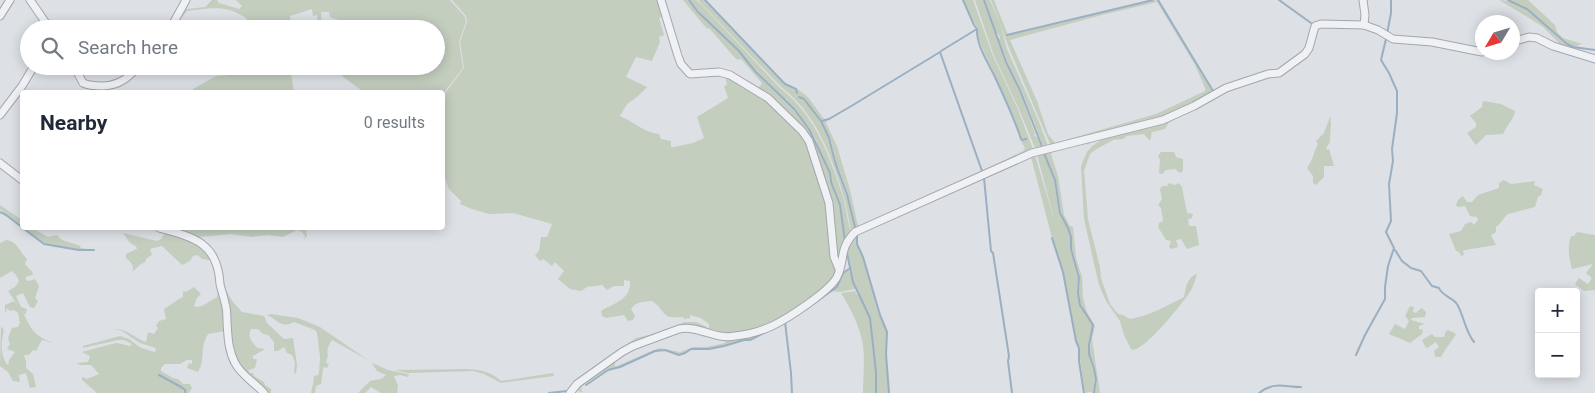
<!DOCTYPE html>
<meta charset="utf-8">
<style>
:root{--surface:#fff;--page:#f6f6f7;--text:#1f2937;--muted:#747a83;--line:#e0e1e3}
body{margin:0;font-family:Roboto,sans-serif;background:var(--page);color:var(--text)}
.controls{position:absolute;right:15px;bottom:15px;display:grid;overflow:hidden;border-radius:5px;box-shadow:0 2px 12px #0003}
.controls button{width:45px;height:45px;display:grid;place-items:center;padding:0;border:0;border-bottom:1px solid var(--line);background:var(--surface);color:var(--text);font:25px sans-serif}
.compass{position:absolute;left:1475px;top:15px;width:45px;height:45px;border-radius:50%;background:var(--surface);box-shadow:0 2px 12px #0003;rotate:232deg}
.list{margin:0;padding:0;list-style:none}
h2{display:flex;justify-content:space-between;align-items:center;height:65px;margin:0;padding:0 20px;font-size:21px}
h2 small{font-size:16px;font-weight:400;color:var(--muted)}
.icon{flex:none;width:28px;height:28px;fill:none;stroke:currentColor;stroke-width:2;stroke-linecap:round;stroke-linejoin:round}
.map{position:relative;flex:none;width:1595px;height:393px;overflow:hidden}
.search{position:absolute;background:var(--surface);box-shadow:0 2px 12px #0003;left:20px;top:20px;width:425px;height:55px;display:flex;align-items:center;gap:12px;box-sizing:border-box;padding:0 18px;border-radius:28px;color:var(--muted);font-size:19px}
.panel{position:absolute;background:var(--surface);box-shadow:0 2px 12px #0003;left:20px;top:90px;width:425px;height:140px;border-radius:5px}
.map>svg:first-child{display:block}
</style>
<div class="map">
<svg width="1595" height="393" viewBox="0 0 1595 393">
<rect width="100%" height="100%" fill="#dde0e5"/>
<!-- green -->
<g fill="#c3cebf" fill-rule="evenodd">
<path d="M188 0 186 8 187 9 205 7 212 0H217L219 3 239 9 242 6 236 0H450L465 17 466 22 459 42 463 68 443 94 442 92H364L343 77 334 66H436V29H341V21L330 17 329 12H321L322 29H319L317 15 313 16 312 9 290 16 291 25 299 29H232L237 23 245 21 247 19C228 4 209 8 187 11L175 25Z"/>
<path d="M452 0H660L665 16 659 18 664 35 659 37 660 42 652 61 636 57 626 77 647 87 637 97 627 104 620 116C634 122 643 132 659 134L661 139 671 141V147H674L693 143 704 138 697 117 728 98 724 86 727 85 725 75 756 92 803 134 827 203 838 269 831 284 771 325 723 336 696 328 634 344 571 388 569 387 582 376 636 338 657 333 685 322H696L709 328V324L701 318 690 315V318L684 319 683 317C659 319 668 312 652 301 644 302 636 301 631 309L635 316 633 320 628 321 624 315 606 318 602 316 601 311C615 302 631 300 630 281L624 280V286H614L607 290 602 285 587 287 581 291 570 289 558 279 564 271 555 262 552 266 543 259 540 261 535 255 539 251 541 237H547L552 224 513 213 489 214 472 209 460 204 461 201 449 189 443 173V96L464 68 460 42 467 22 466 16Z"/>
<polygon points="683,0 689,0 697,12 737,50 756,73 793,110 809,129 829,173 830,182 839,205 845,244 838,266 831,209 811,144 757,89 762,84 761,82 741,59 738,60 735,58 709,28 707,29"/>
<path d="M690 0H696L701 4 780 88C816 115 831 159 844 200 847 211 847 223 852 234L846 242 840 205 831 182 830 173 822 157 816 140 810 128 785 100 789 99H783C766 83 752 64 736 47 720 32 703 18 690 0Z"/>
<path d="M698 0H704L785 85 795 90 797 93 796 88 808 97 824 119 821 120 804 99 798 97C827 108 844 192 854 219L848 193 837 164 832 144 822 121 828 120 826 123 837 146 850 190 857 222 860 228 852 231C848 222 848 211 845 201 833 159 817 114 781 87Z"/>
<polygon points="963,0 973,0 993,56 1017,107 1033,149 984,173 984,171 1023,151 1025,148 1021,141 1026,139 1021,138 1014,117 984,52 977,34 978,29"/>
<polygon points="975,0 984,0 1005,62 1020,90 1035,134 1034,136 1037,137 1042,148 1035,148 1018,107 994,56"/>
<polygon points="985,0 990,0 1001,27 1007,49 1039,122 1048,146 1044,148 1021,89 1007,61 999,40 1000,36 996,32"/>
<path d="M991 0H994L1008 35 1157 0 1213 93 1162 119 1053 146 1050 144 1009 48ZM1157 2 1195 65 1205 88V91L1156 114 1055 143 1048 134 1037 101 1010 40 1102 15Z"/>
<path d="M1499 0C1530 0 1547 34 1571 47L1565 49 1542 26Z"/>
<polygon points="1509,0 1528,0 1555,25 1557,32 1563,38 1582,44 1573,47 1567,43 1528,9"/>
<polygon points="273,66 292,66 294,70 291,74 294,92 194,92 193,89 216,76 231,75 248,69 261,69 267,72"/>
<path d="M1483 101 1501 104 1515 111C1514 119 1507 125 1503 134L1486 135 1476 145 1467 133 1476 127V123L1470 116 1482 107Z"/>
<path d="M1330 117C1332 120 1330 136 1330 142L1326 148 1328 150 1329 149 1334 166H1324V177L1316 185 1313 183V176L1307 168C1313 160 1314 151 1318 144L1316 141 1324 133Z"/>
<path d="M1171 118 1172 121 1169 122 1165 129 1152 132 1150 141 1144 134 1127 136 1123 139 1113 140 1095 150 1090 154 1084 171 1088 219 1100 267 1101 278 1110 304 1118 314 1123 315 1130 319C1150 316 1166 306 1184 297 1186 287 1187 277 1197 274 1195 280 1193 287 1190 292 1181 305 1147 348 1133 350L1131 349 1124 335 1120 321 1106 301 1099 285 1084 219 1081 166 1087 152 1092 146 1109 135Z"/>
<path d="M1095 138 1088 145 1086 143 1052 151 1051 154 1058 176 1064 215 1070 226 1073 227 1076 258 1082 277 1083 298 1087 312 1095 326 1092 339 1100 393H1095L1097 379 1095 367 1090 354 1091 333C1085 351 1094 360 1095 377 1095 382 1093 387 1094 393L1090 392 1085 393C1082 376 1081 357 1076 341L1063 272 1052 238 1031 157 1035 155 1056 226 1037 155 1043 151 1054 180 1059 213 1068 228 1070 237V249L1079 277 1077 293 1080 306 1092 325 1093 329V325L1081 305 1079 293 1080 275 1072 249 1071 234 1062 216 1055 177 1044 151Z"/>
<polygon points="1161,152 1174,152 1176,157 1183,159 1183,171 1180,173 1175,169 1166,170 1162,174 1159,173 1160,160 1158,156"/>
<path d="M1504 180 1511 184 1535 181 1534 185 1543 189 1541 195 1538 197 1535 207 1508 214C1503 218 1501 224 1496 227V232L1491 235 1496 245 1465 250 1463 251 1464 255 1461 256 1459 252 1456 251 1449 234 1461 231 1465 224 1471 222 1474 225 1478 220 1477 217 1470 216 1465 206 1458 207 1456 205C1457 201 1459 198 1463 196L1467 202H1472L1478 195 1499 188V183Z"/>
<polygon points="1169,183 1175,185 1179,183 1182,187 1187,213 1193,214 1192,218 1188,219 1189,226 1196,226 1199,245 1187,249 1181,239 1176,240 1178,247 1171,249 1169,247 1171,241 1166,240 1158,227 1159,223 1163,221 1161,208 1158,205 1162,199 1160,189 1162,186 1167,186"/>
<path d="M0 205 22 220V228H32L48 237 57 235 62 240 81 246 80 248 96 250C80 249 61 249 46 244 32 239 11 219 0 209Z"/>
<polygon points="175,228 306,228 307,236 304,240 305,236 302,232 297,230 283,237 267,235 252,237 231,234 198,237 196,238 180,232"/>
<path d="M167 230 198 243 215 261 202 259 198 255 193 256 190 261 182 265 162 246 150 249 152 255 147 258 145 262 141 264 132 272C135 265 131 263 126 258V254L137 249 136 246C129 244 127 238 123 233L157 241 161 239Z"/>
<path d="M1577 232 1595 235V290L1584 291 1575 284 1579 278 1588 284 1592 278 1586 273 1593 264 1572 269C1569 258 1567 247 1571 236H1574Z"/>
<path d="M857 233V244L863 257 879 315 887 332 886 354 889 393H877L875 366 876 393H863C863 377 865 361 863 345 860 327 851 309 841 293L855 291 860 299 853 282 855 289 840 292 832 291 838 287 844 273 849 270 853 281 846 244Z"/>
<path d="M6 240C18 241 20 253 27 259L25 264 33 273 32 275 26 277V280L29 281 35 279 39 286 35 298 38 301 34 308 30 307 23 293 16 296 21 307 27 309 25 315 22 311C32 329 31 334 53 343L42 340 36 351 33 350 29 355H24L26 362V368L33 374 36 387 30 388 26 373 19 375 20 382 13 381 8 372 0 366 1 326 4 330C1 341 0 358 8 365L9 360 15 352 7 349 10 344 8 338 12 328 18 327 20 323 18 313 14 310 10 311 7 308 5 314V305L14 301 19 307 8 291 15 287 19 281 16 275 12 271 0 278V243Z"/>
<path d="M222 284 233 302 242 312 264 316 267 323 284 339 293 338 297 365 296 374 294 372 295 362 292 355 287 353 284 347 278 351H274V342L268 335 263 334 258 329H251C247 338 252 341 257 348L265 349 253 356V359H257L255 368 248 370 250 373H253L254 376 264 382 265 385 271 389V393H265L234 358Z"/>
<path d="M194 287 201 294 197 298 194 306 196 307 202 306 217 297 219 287 225 310V331L208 334C199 349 206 359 198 372L187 368 189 363 192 364V360H187L180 364H165L161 368V371L173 378 178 379 183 384H190L192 388 189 393H185V390L183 388 184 393H97L82 380V377L87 379 99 374 91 365H80L77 363 88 362 90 356 82 352 112 344 117 343 130 346 132 344 124 340H118L83 348V346L120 336 129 339 141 348 155 352 156 348 140 343 122 331 115 329C126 328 136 339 146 342L148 332 154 334 158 328 156 326 159 321 166 319 164 309C171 305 176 300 183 297V291L186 292Z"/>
<polygon points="1410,306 1414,307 1413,312 1416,313 1420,309 1422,308 1426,312 1425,317 1412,318 1411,320 1425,324 1419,326 1419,329 1423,330 1422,334 1410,343 1389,334 1395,324 1405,329 1409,321 1405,316"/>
<path d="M271 314 298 318 320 327 368 360 332 340C329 344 326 351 328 355L326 363 329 364 327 368 324 367 323 369 321 384 316 386 315 393H311L313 384 314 376 318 375 319 373 320 357 317 333 315 330 294 322C281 329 278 320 267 315Z"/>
<polygon points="778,327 750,340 744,339 724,346 709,349 691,349 685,353 679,354 665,349 655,351 620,367 608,369 582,385 581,389 583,393 574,389 614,359 615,366 617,366 659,348 680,352 693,347 707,347 725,343 725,338"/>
<path d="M1448 330 1456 334C1451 343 1446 347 1441 357H1435L1434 351 1439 347 1436 342 1427 348 1425 346 1422 340 1432 334 1435 337H1444L1446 331Z"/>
<polygon points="372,363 388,370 408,374 409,375 408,377 400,375 394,376 398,386 397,393 381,393 371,387 365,393 358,393 370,381 381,379 386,375 377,371"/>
<path d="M468 369C480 370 492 372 501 381L553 373 554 376 501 383 484 374 473 371 408 373 395 370Z"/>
</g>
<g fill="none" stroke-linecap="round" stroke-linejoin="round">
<!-- stream -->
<g stroke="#9bafc2" stroke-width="2">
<polyline points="689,0 698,12 738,50 756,72 794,109 809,129 830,173 831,182 840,205 845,241"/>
<polyline points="705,0 785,84 796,89 797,93"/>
<polyline points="963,0 974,25 977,29"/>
<polyline points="984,0 1006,62 1020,90 1043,149"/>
<polyline points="1158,0 1213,91"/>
<polyline points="1279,0 1311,23"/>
<polyline points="1508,0 1527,9 1567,44 1573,47 1595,50"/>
<polyline points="1387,34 1391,13 1391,0"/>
<polyline points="1007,35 1153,0"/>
<path d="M941 51 977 29C976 44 988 63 995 77 1004 97 1014 117 1021 139L1022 140 1026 139"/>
<polyline points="799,97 804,99 821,121 829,138 836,165 847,194 855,227"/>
<polyline points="821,121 829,119 853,105 940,52 982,171"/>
<polyline points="1044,153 1055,180 1060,213 1068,228 1071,237 1071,249 1079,277 1078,293 1080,305 1093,325 1089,345 1089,354 1094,368 1096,379 1094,393"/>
<polyline points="984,178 991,251 993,253 1009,356 1008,361 1012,393"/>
<polyline points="0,212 6,215 44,244 79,250 94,250"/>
<polyline points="857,233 857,244 863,257 880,315 887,332 886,354 889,393"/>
<polyline points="1052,238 1063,272 1076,341 1079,348 1079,361 1084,393"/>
<path d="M1395 250 1402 261 1411 268 1421 271 1432 286 1439 288C1442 296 1452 297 1457 304 1464 316 1465 331 1474 342"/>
<polyline points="847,253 853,282 870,318 876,372 876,393"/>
<polyline points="817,301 837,287 843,273 849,269"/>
<polyline points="785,322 791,373 792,393"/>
<polyline points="1356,355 1365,335 1385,299 1385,287 1388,266 1394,248 1386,232 1391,221 1389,184 1393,161 1392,149 1397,113 1397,91 1389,73 1381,60 1386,39"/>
<polyline points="159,375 181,387 185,390 185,393"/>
<polyline points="586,385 608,370 620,367 655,351 665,350 679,355 685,353 691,349 709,349 724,346 744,340 750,340 782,324"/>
<polyline points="549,393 567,391"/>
<path d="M1259 393C1275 381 1284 387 1301 387"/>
</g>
<defs>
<g id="minor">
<polyline points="30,0 50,29"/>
<polyline points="661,0 678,56 681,64 690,74 719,72 730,75 768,98 802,131 809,141 829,203 834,257 839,269"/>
<polyline points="1363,0 1365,15 1364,25"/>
<polyline points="0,16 10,0"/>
<polyline points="170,29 186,0"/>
<polyline points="1512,42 1529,37 1537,38 1553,46 1595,59"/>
<path d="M74 66 83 83C90 86 96 86 103 86 120 85 128 78 139 66"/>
<polyline points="0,115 22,86 34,66"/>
<polyline points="0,163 22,180"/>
<path d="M159 228C194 237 218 243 220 284 221 290 224 297 225 303 227 309 227 316 227 322 228 336 228 350 235 363 241 375 255 383 264 393"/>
<path d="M570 393 577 384 622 352 633 346 679 329C699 325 714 340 735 336 747 335 761 331 772 326 787 319 830 291 837 277 846 258 838 250 855 232L1032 153 1163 120 1194 106 1226 88 1268 74 1279 73 1305 54 1309 48 1315 26 1321 24 1364 25 1378 30 1393 39 1432 42 1482 52"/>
</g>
</defs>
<!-- minor casing -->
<use href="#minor" stroke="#a3a7ae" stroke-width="9"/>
<!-- minor -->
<use href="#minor" stroke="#eff1f4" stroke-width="7"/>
</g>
</svg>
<div class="controls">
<button>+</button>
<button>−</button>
</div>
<svg class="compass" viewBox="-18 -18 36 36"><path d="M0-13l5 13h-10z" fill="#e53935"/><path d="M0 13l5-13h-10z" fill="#747a83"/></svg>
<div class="search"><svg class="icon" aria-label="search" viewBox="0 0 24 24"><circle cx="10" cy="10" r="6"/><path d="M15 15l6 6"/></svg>Search here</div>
<section class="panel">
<h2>Nearby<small>0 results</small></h2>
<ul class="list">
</ul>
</section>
</div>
